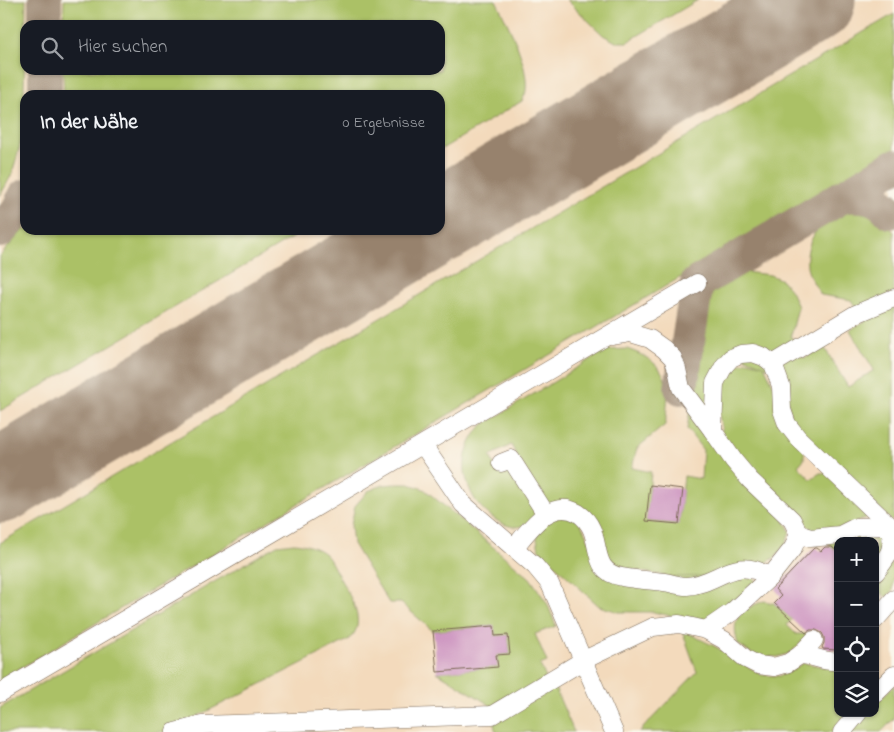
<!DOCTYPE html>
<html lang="de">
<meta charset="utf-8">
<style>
:root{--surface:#171b24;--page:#20242c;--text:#f1f3f6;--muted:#9ea1a6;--line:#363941}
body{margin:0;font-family:"Indie Flower",sans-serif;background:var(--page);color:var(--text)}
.controls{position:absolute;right:15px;bottom:15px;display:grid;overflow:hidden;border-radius:10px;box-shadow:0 1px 4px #0004}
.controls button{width:45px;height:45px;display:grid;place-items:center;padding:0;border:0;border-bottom:1px solid var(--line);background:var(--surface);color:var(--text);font:25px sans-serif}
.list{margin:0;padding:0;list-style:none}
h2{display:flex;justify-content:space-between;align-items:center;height:65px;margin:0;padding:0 20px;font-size:21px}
h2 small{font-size:16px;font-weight:400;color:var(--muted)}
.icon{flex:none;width:28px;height:28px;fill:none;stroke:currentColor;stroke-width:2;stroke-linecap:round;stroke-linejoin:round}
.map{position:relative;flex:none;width:894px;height:732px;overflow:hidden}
.search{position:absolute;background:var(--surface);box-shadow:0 1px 4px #0004;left:20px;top:20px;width:425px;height:55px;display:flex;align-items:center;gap:12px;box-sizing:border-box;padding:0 18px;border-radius:15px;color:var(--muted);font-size:19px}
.panel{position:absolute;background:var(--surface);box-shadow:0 1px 4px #0004;left:20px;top:90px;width:425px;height:145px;border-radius:15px}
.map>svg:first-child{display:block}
</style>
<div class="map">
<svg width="894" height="732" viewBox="0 0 894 732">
<rect width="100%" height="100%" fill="#fbf7ec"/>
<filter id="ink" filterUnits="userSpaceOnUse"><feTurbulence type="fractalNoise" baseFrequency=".02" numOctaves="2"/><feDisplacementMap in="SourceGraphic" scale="10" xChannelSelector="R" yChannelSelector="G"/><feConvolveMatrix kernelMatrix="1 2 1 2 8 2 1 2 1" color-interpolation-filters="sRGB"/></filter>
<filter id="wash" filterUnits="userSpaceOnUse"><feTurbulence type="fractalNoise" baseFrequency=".0096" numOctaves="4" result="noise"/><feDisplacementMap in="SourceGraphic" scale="20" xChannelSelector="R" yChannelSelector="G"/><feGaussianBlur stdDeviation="1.12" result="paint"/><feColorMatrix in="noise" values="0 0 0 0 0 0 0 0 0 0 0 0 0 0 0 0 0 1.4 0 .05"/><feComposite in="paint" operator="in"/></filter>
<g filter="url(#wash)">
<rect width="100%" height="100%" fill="#f3dabc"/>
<!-- green -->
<g fill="#abc166" stroke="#737642">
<polygon points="0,0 26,0 23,135 12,174 0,196"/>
<path d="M64 0H496C507 23 529 64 526 90 526 94 523 98 522 101L440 150V95H64L63 70H440V25H63Z"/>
<polygon points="567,0 698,0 627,42 616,42 603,35"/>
<polygon points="894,14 894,151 0,680 0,543"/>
<path d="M846 211C868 212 880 216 894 232V523L791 422 784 374 730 351 711 418 692 394 701 336 711 295 731 277 738 273 745 272 770 275 782 280 791 291 798 307 791 336 804 358 824 347 848 387 874 370 850 330 865 321 851 300 821 295C817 288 812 281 809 274 802 255 812 230 828 219 834 216 841 214 846 211Z"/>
<polygon points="25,228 25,230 305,230 0,411 0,256"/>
<path d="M627 349C671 364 670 385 665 425L637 448 632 468 651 472 647 521 679 524 684 476 701 479 703 450 687 429 690 409 778 509 790 531 786 544 774 558 767 562 761 565 689 580 610 566 596 528 542 501 511 445 490 456 497 470 508 465 537 511C534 514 531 520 528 523 511 536 485 514 476 501 469 491 463 473 465 461 466 448 473 436 481 426L606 350Z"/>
<polygon points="748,361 764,365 804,451 804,459 798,466 811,479 820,473 826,473 866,511 866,518 836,530 813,531 753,475 723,438 719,414 724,378 732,367"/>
<polygon points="395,484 409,484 424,489 530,578 547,603 556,626 535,634 547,662 540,665 546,678 491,710 490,705 437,672 497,667 497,655 510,654 508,635 495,636 494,626 433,631 401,603 389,603 353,544 351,525 355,506 368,491 383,485"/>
<polygon points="557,515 579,520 607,578 751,576 759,583 715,616 705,619 685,619 653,612 619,612 599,606 539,550 537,539 537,531"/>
<polygon points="872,533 877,538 884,547 875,566 875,541 838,541 838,552 828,543 852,535"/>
<path d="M294 543C305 544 317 547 326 555 331 560 334 569 338 575 348 594 370 623 348 640L166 732H0V708L277 545Z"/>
<polygon points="891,563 894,569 893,591 886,597 875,587 875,582"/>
<path d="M764 601 774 603 792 619 787 625 796 634H806V637L791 653 777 657 755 656 738 644C730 618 740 610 764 601Z"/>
<polygon points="682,630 716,647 762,675 779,676 786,674 803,663 838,669 838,713 849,713 832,732 639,732 697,672"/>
<polygon points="894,685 894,719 881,732 848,732 866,713 875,713 875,704"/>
<polygon points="554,686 574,732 496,732 493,721"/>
</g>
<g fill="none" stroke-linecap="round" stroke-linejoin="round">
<!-- taxiway -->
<g stroke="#97826d" stroke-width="34">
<polyline points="45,25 45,0"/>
<polyline points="45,95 45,70"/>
<path d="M844 196C865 195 875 195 890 212"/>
<polyline points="0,231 17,211 25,196"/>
<polyline points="681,388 697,283 894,166"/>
</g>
<!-- runway -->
<g stroke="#97826d" stroke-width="85">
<polyline points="440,221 813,0"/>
<polyline points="0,481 424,230"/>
</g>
</g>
<g id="blocks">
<!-- building -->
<g fill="#ca8fbe">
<polygon points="650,485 683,489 679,524 646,521"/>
<polygon points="825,547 832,547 838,552 838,648 836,650 823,649 822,647 824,643 824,637 822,633 816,630 810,630 806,633 774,603 781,596 775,589 814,548 817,548 821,551"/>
<polygon points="494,626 495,636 508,635 510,654 496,655 498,667 437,672 433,631"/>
</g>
</g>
</g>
<g filter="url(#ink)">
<use href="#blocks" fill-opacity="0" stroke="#7b6855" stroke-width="1"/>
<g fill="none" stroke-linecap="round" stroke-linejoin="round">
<defs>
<g id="minor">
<polyline points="611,336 630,333 650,339 664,349 673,358 677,369 681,388 713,431"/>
<polyline points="773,364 856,314 894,298"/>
<polyline points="423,445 463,504 535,566 550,584 614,732"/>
<polyline points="501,463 511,459 546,514"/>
<path d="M799 534 810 538 840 535 856 527 890 526C894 551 890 554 875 573"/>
<path d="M514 548C529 530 551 497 578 513 584 517 589 523 592 530 600 550 594 572 622 577 636 580 650 580 664 582 672 583 679 586 687 586 719 584 734 554 770 577L793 548 799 534 792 520 750 480 734 461 713 431 715 383 724 366 731 358 741 354 753 353 764 357 773 364 781 386 782 410 787 424 798 438 890 526"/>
<polyline points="875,620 894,599"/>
<polyline points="706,630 732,612 770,577"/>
<path d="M800 655C814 655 825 663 838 661"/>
<polyline points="0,693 697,283"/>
<polyline points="875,694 894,675"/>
<polyline points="175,732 202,725 492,715 584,660 653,627 679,624 706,630 724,640 746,659 758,665 774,667 788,663 800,655 814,640"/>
<polyline points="842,732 858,713"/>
</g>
</defs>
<!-- minor casing -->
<use href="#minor" stroke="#7b6855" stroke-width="19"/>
<!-- minor -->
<use href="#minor" stroke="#fff" stroke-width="18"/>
</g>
</g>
</svg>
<div class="controls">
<button>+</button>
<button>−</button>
<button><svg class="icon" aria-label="locate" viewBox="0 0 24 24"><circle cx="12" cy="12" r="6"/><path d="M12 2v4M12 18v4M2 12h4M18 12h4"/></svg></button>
<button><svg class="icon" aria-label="layers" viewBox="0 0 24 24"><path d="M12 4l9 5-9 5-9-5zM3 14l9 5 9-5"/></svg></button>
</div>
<div class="search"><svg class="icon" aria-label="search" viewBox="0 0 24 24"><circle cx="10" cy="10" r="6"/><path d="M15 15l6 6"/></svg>Hier suchen</div>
<section class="panel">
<h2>In der Nähe<small>0 Ergebnisse</small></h2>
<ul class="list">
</ul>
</section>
</div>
